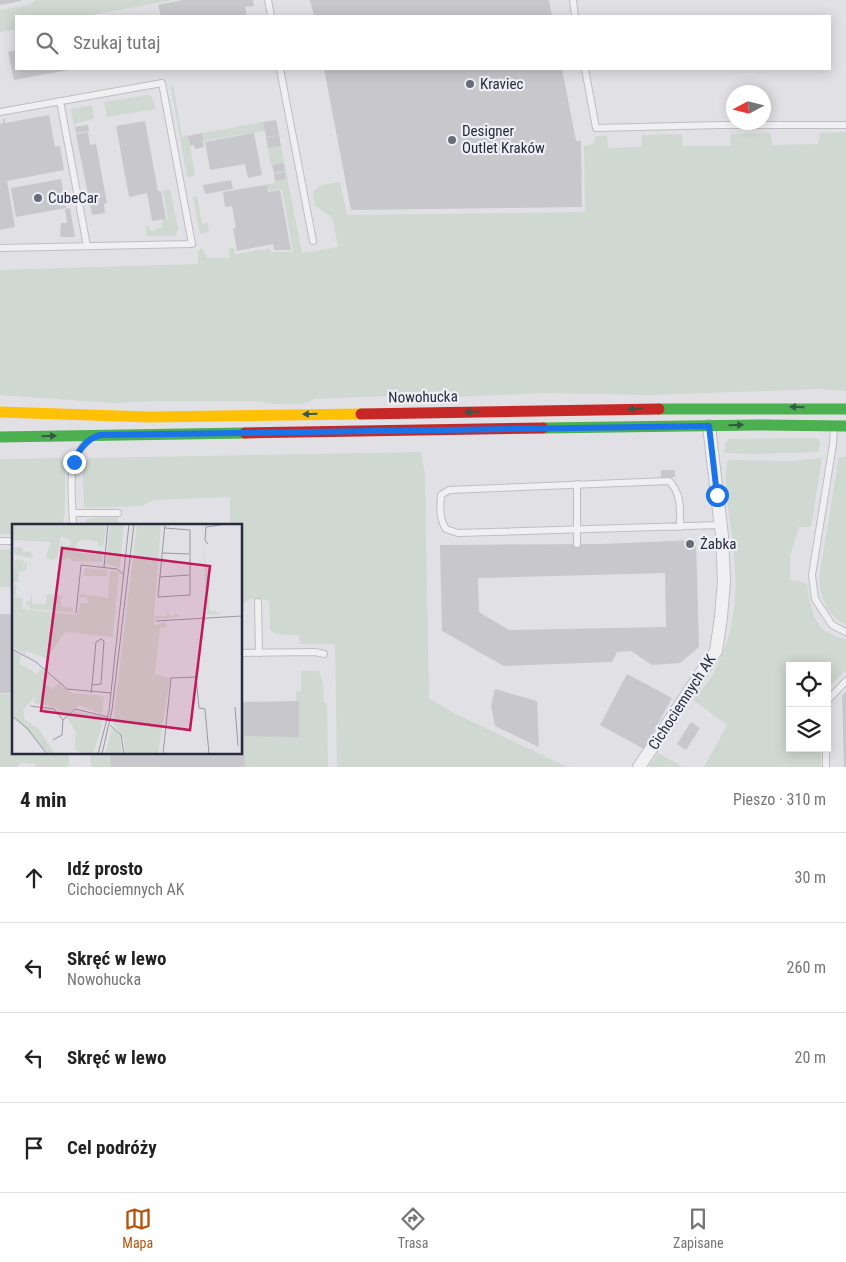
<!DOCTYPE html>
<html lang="pl">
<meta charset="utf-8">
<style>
:root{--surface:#fff;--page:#f6f6f6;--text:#222;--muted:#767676;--line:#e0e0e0;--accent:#b45309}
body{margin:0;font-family:"Roboto Condensed",sans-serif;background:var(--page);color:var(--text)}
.controls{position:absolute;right:15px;bottom:15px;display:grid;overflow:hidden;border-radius:0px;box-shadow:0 2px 12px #0003}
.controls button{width:45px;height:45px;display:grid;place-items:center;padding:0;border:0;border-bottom:1px solid var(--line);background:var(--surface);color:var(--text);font:25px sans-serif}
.compass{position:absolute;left:726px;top:85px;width:45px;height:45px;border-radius:50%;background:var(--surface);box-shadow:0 2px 12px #0003;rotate:263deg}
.stop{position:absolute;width:15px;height:15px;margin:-11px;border:4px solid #1a73e8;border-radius:50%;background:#fff}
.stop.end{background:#1a73e8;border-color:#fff;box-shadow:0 1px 5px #0008}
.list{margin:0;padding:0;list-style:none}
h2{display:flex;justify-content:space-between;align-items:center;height:65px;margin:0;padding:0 20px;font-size:21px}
h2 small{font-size:16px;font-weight:400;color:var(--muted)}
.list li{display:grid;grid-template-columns:32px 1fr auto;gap:15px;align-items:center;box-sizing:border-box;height:90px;padding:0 20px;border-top:1px solid var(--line)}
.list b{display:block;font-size:19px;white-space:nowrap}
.list p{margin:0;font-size:16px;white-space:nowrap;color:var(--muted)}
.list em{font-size:16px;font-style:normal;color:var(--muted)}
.icon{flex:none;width:28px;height:28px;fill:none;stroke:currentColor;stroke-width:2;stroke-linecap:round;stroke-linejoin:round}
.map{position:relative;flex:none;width:846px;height:767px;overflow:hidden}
.search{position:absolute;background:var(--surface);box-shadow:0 2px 12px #0003;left:15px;right:15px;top:15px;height:55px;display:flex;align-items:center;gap:12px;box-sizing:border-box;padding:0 18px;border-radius:0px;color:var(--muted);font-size:19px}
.sheet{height:425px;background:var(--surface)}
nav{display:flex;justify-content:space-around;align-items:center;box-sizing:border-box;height:70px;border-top:1px solid var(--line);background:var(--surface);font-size:14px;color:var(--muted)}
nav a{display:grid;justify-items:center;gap:2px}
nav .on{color:var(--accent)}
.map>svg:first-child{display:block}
</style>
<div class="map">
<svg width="846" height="767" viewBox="0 0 846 767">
<rect width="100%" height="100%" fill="#e1e1e5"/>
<!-- green -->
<g fill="#cfd8d1">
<polygon points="35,0 173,0 85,16 16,16 16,29 0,32 0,10 30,5"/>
<polygon points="173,85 182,136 188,135 195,176 187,177 171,87"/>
<polygon points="148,95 152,97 156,109 107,117 104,102"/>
<polygon points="92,105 94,119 77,123 74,126 71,109"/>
<path d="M276 120 302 253 338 247 332 217 314 205 313 192 321 185 340 182 347 215 585 212 584 146C591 146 597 143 595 136H607L608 148 641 147 642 136 643 135 681 134 682 136 683 146H730L731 134 771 133 772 145 818 144 820 133 846 132V391L821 389 650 395 545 393 454 397 412 395 314 399 304 404H276L256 401H159L113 403 0 395V270L198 264V252L202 248 207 258H230L229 248H234L235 254 270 248 271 252H293L282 189 268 191 267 185 222 192 275 183V181L286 179 285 172 274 174 285 171 284 164 271 165 268 148 281 146 279 136 266 138 279 134Z"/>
<polygon points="263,122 265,131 203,141 202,133 203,133"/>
<polygon points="170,189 178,229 176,236 147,236 146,226 148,226 150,231 156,231 156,228 162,228 162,220 168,219 163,190"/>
<polygon points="197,196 202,224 208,223 209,232 200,234 193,197"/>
<polygon points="816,438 819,440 820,444 818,452 756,454 724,453 726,442 729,439"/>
<path d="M421 452 425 474 429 698 452 712 567 767H337L335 644H300L299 635C257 635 275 631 268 600L250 599 241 605V526H230V497L153 500 142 506 84 508 83 472 88 458Z"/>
<path d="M839 457H846V625C827 615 821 600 819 579Z"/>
<polygon points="65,458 65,513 63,522 60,526 14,526 14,534 0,534 0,459"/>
<path d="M822 458 811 527H799L790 556V580L807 583C808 596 813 622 824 630 830 635 839 637 846 640V670L827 689V666H790V748H821V767H704L727 725 693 700C699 692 707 684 712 676 740 625 738 583 731 528 728 505 723 483 728 460L792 461Z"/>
<polygon points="118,517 118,526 84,526 86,520 90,518"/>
<polygon points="14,549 14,587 0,587 0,550"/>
<polygon points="301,671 319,671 323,684 324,703 327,703 328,767 245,767 244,736 297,736 296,692 301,691"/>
<polygon points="0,694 14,694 14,753 69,753 69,767 35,767 35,764 20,763 17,767 0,767"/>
<polygon points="90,753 110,753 111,767 91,767"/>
<polygon points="658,753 683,767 649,767"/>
</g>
<!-- building -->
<g fill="#c7c7cc" fill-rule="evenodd">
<polygon points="0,0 21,0 21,1 0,5"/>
<polygon points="183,0 253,0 254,6 245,7 247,16 161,16 158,5"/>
<polygon points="310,0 549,0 552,16 314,16"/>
<polygon points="16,50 16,69 69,70 14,80 8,52"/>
<polygon points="324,69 562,69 576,141 581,141 582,207 351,210"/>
<polygon points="49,115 55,147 60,146 64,170 7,181 15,227 0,230 0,124 3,123 3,119 5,119 5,123"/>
<polygon points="276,120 279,135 266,137 263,122"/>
<polygon points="145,121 158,191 161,191 166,219 152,221 147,193 129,197 116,126"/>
<polygon points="88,125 89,131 76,133 75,127"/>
<polygon points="88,132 90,145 96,144 107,203 104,204 105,213 92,215 76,134"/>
<polygon points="202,133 204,147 195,149 194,145 190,146 188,136"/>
<polygon points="254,133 262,175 248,178 245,164 210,170 205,142"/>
<polygon points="279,135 281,146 268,148 266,138"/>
<polygon points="284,163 285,171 274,173 272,165"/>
<polygon points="285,172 286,179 275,181 274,174"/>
<polygon points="61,179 66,208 16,217 11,188"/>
<polygon points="231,180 233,189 205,194 203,185"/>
<polygon points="267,185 268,192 280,190 291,250 274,250 273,244 237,251 233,228 236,228 232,206 225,207 223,192"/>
<polygon points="70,208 75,237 60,237 61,223 67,223 65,209"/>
<polygon points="661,470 675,470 675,477 661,478"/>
<path d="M696 540 699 647 680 663 652 665 631 651 617 652 612 662 504 666 442 631 440 545 601 544ZM665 573 666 627 509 630 479 612 478 578Z"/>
<rect x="0" y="614" width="14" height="79"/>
<polygon points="627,674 672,698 644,749 600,725"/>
<polygon points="495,689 537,701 539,747 495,726 491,706"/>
<polygon points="846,691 846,767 844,767 842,696"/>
<polygon points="299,701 299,737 244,736 245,767 111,767 110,753 241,753 241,702"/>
<polygon points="691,722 700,728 686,750 677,744"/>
</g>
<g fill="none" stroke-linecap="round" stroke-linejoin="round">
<defs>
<g id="lane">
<polyline points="268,0 271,16"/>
<polyline points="573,0 575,16"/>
<polyline points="280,69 313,241"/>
<polyline points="585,69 596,128 721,125 846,125"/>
<polyline points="60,101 87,246"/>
<polyline points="0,112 162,83 192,244 0,248"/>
<polyline points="834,427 833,444 812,575 815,599 832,625 846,632"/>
<polyline points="577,484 577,544"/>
<polyline points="73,513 118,513"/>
<path d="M73 526C73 497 64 460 89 440"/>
<path d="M680 527C680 510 682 494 669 481L449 490 441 495C440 508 439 518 446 529L458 533 721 525"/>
<polyline points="0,541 14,541"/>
<polyline points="258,602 259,653"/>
<polyline points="241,653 315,652 324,654"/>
<polyline points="827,701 846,681"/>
<polyline points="826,748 826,767"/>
</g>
<polyline id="street" points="639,767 716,651 721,617 724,581 722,536 709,426"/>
</defs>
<!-- lane casing -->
<use href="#lane" stroke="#bfbfc3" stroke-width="8"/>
<!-- street casing -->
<use href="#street" stroke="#bfbfc3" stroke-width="14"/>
<!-- lane -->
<use href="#lane" stroke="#f0f0f2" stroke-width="6"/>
<!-- street -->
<use href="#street" stroke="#f0f0f2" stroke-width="12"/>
<!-- fast -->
<g stroke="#4caf50" stroke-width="11">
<polyline points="659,409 846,409"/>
<polyline points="543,428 758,425 846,426"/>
<polyline points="0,437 245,433"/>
</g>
<!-- slow -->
<polyline stroke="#ffc107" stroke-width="11" points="0,412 149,417 361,414"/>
<!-- jam -->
<g stroke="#c62828" stroke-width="11">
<polyline points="361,414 659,409"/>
<polyline points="245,433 543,428"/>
</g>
</g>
<!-- one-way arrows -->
<defs><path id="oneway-solid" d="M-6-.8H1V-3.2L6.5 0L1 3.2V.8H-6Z" transform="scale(1.25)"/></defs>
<g fill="#355944">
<use href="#oneway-solid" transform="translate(797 407) rotate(-179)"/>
<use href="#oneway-solid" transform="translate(635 409) rotate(179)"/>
<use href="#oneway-solid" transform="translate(472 412) rotate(179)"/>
<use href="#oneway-solid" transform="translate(310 414) rotate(179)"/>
<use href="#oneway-solid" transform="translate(736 425) rotate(-1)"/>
<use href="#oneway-solid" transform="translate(49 436) rotate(-1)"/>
</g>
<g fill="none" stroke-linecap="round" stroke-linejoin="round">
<!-- route -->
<path stroke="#1a73e8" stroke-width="6" d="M74 462C79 449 86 439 100 435L709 426 717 495"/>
</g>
<!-- markers -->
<g fill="#696b78" stroke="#eeeff5" stroke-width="2">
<circle cx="470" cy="84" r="5"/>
<circle cx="452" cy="140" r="5"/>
<circle cx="38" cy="198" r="5"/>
<circle cx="690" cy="544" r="5"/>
</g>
<g text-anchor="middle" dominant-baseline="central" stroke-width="4.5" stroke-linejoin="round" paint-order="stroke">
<!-- poi labels -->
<g font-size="15" fill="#282b3e" stroke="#eeeff5" text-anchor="start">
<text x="480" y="84">Kraviec</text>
<text x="462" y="131">Designer<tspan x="462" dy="17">Outlet Kraków</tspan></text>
<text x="48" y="198">CubeCar</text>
<text x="700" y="544">Żabka</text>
</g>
<!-- street labels -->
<g font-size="15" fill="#282b3e" stroke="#eeeff5">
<text transform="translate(423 397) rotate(-1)">Nowohucka</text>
<text transform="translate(682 702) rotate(-57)">Cichociemnych AK</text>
</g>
</g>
<!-- overview -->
<g transform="translate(12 524)">
<rect width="230" height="230" fill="#e1e1e5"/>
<path d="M0 0H95L91 23 86 22 85 17 71 16 65 18 63 28 84 31 86 26H90V38L60 37 58 34 48 37 49 17 50 22H58L59 16 49 12 45 35 38 36 34 33 39 18 0 16ZM98 0H112L108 44 94 39ZM125 0H149L142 92H155L156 80 157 93 165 90 168 93 142 95V101L153 98 155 103 148 104 143 150 158 154 146 230H113L112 215 101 199ZM190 0H197L190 4 193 39 197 49V86L211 90 195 91ZM10 23V27L19 28 21 34 3 31 2 24ZM3 36H12L11 46 14 37 15 40 14 47H7L6 59 1 57ZM73 44 95 46V52H72ZM98 46 107 48 101 113 53 108 35 135 15 127 13 130 0 123 2 61H5L3 73 11 74 10 85 65 91 69 79H76L75 74 67 73 68 70 96 74ZM20 67V80H34L35 70 50 72 49 82 61 84V88L18 85V79L16 84 14 76 18 78ZM0 126 9 131 7 139 25 150 29 145 37 151 31 159 40 165 46 160 60 169 92 172 90 190 67 181 51 193 44 184 22 179 25 170 11 186 13 196 27 205 42 230H37L0 190ZM63 187 90 193V202L81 230H69L63 225 64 208 55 194ZM100 204 108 211 110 230H93Z" fill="#cfd8d1"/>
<path fill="none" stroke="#9798a2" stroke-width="1" d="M153 4 178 6V71L146 73 153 0M196 20 193 16 194 3 214 0M151 29 177 30M92 43 96 0M148 53 177 51M64 89 69 41 105 45 111 50M144 97 230 92M0 125 24 138 55 165 99 169M79 169 80 161 84 118 89 115 92 117 89 160 80 161M18 182 42 185 51 196M223 183 226 222M0 192 15 204 35 230M98 201 109 211 112 230M41 216 50 211 51 196 63 185 96 193M86 230 97 187 117 0M90 230 100 186 122 0M151 230 159 154 184 153 187 184 193 185 197 230"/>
<path fill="#c2185b" fill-opacity="0.15" stroke="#c2185b" stroke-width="2.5" d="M50 24 198 42 178 206 29 187Z"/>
<rect width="230" height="230" fill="none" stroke="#282b3e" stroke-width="2.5"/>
</g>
</svg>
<div class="controls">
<button><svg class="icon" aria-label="locate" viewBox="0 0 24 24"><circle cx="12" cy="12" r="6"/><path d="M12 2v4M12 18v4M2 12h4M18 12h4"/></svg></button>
<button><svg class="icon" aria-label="layers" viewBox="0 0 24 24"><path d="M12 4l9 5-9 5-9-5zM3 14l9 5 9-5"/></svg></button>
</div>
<svg class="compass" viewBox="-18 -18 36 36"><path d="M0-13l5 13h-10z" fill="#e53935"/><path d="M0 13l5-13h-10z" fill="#767676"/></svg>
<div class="stop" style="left:717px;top:495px"></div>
<div class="stop end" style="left:74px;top:462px"></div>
<div class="search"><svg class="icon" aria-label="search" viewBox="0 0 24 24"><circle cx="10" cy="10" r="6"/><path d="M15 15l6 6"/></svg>Szukaj tutaj</div>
</div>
<section class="sheet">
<h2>4 min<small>Pieszo · 310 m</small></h2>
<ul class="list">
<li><svg class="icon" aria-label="ahead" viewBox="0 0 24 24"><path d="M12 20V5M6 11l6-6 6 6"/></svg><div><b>Idź prosto</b><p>Cichociemnych AK</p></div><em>30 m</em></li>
<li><svg class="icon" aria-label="left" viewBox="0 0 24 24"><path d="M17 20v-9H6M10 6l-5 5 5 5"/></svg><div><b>Skręć w lewo</b><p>Nowohucka</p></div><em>260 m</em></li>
<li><svg class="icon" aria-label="left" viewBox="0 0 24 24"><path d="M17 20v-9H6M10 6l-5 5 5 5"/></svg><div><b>Skręć w lewo</b></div><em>20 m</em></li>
<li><svg class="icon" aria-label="arrive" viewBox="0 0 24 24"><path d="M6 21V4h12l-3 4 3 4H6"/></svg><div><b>Cel podróży</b></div></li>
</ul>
</section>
<nav>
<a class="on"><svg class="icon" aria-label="map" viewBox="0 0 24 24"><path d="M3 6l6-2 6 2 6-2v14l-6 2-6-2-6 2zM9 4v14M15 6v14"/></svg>Mapa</a>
<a><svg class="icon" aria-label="directions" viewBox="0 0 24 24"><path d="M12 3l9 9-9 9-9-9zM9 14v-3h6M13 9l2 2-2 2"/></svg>Trasa</a>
<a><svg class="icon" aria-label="saved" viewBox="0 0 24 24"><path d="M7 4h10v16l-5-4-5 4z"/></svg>Zapisane</a>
</nav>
